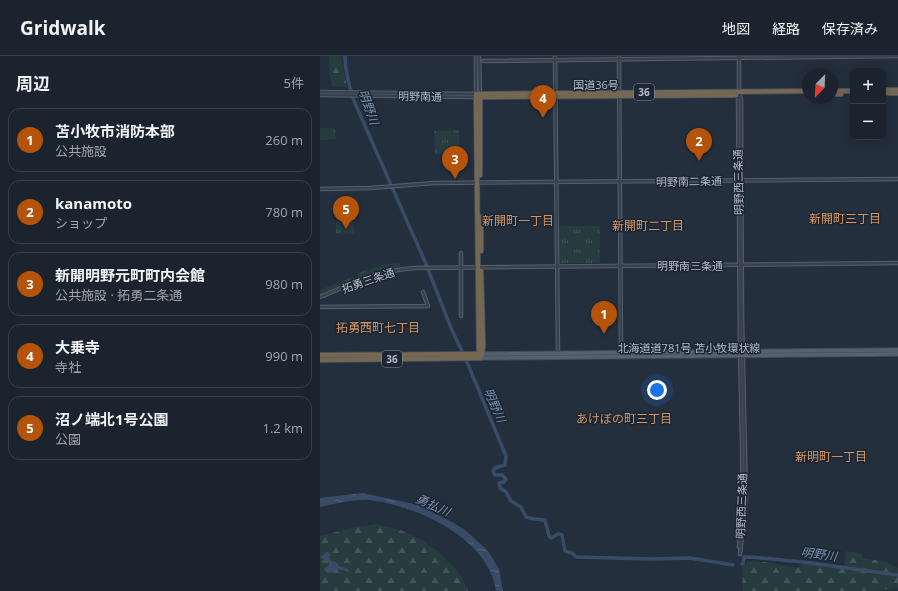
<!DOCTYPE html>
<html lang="ja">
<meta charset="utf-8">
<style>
:root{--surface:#1b232e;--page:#242b36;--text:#f1f3f6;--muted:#a0a4aa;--line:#39404a;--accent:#b45309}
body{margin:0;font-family:"Open Sans","Noto Sans JP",sans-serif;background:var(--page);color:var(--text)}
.controls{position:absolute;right:12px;top:12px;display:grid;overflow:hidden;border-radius:8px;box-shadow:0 2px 10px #0003}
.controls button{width:36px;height:36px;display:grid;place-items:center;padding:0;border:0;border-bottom:1px solid var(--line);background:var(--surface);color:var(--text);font:20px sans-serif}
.compass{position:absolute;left:482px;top:12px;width:36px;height:36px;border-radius:50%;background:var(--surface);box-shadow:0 2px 10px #0003;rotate:204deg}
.you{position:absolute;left:337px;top:334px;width:14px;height:14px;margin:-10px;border:3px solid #fff;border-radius:50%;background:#1a73e8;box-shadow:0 0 0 6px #1a73e833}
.badge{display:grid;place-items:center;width:26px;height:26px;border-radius:50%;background:var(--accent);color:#fff;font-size:13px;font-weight:700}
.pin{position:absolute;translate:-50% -33px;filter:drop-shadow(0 1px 2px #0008)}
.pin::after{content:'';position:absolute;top:21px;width:14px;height:12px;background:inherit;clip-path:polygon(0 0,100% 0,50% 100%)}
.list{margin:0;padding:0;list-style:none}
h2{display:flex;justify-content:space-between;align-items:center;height:52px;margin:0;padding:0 16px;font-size:17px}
h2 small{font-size:13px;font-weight:400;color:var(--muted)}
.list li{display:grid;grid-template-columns:26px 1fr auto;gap:12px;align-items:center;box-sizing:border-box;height:64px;margin:0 8px 8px;padding:0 8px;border:1px solid var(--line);border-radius:12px}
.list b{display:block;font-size:15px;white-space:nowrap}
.list p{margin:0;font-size:13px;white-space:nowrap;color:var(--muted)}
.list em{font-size:13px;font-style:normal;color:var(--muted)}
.map{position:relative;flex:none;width:578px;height:535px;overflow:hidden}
header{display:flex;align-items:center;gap:24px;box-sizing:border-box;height:56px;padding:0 20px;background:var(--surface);border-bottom:1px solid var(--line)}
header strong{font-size:19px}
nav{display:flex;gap:22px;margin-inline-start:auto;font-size:14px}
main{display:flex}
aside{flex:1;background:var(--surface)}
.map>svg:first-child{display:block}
</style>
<header>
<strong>Gridwalk</strong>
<nav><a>地図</a><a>経路</a><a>保存済み</a></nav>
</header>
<main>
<aside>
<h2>周辺<small>5件</small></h2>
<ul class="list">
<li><span class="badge">1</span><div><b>苫小牧市消防本部</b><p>公共施設</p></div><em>260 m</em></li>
<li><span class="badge">2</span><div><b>kanamoto</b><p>ショップ</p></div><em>780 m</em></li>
<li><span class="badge">3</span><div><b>新開明野元町町内会館</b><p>公共施設 · 拓勇二条通</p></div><em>980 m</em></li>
<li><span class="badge">4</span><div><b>大乗寺</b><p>寺社</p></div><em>990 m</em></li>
<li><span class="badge">5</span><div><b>沼ノ端北1号公園</b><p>公園</p></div><em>1.2 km</em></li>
</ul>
</aside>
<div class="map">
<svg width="578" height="535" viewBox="0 0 578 535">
<defs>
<pattern id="forest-firs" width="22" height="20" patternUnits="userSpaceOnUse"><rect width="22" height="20" fill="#263c3f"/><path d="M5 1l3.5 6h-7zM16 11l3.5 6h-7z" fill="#435659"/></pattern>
<pattern id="park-tufts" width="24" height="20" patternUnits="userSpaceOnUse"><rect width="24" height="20" fill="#263c3f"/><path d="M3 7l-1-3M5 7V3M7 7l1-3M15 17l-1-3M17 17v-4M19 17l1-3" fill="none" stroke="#435659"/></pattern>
<pattern id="water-ripples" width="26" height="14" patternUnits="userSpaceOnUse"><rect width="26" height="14" fill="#394c67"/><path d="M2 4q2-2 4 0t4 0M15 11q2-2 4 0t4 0" fill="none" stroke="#53647b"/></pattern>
</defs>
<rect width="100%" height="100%" fill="#242f3e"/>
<!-- forest -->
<g fill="url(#forest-firs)">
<polygon points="9,0 22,0 23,11 27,31 12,30 9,15"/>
<path d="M56 468C64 470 73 472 80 474 109 485 137 506 148 535H0V480L35 471Z"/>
<polygon points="526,495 542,498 542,502 567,506 578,512 578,532 554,535 423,535 422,512 428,505 445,506 477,512 490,505 524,510"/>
</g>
<!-- park -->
<g fill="url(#park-tufts)">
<polygon points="0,72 15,72 16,83 0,84"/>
<polygon points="139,74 139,98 115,98 114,75"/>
<rect x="16" y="165" width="18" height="13"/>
<polygon points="241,170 280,170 280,207 241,207 239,206 239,171"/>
<polygon points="80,207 80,211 66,214 39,223 37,222 38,217 65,208"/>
<polygon points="34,220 34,225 0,240 0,234"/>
</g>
<!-- water -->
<g fill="url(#water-ripples)">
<path d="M43 437 98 449 132 466 145 474 168 495 179 513 183 535H176C169 482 96 449 49 444 33 443 15 448 0 451V442Z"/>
<polygon points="7,496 11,499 9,501 11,505 16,506 20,511 28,513 29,516 18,513 11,517 7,517 4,513 10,508 0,501"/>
</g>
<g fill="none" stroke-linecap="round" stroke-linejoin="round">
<!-- river -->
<g stroke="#394c67" stroke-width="3.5">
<path d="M25 0C25 16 29 30 34 45L106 208 131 272 147 306 186 400 185 409 175 412 173 415 175 419H182L186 423 184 426 179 427 180 432 186 436 191 445 201 451 206 461 214 463 225 464 229 480 231 482 238 478 242 479 245 495 252 497 256 501 332 503 370 502 413 509"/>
<path d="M422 508H423L424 501C444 501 463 505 483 506L578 519"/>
</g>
<defs>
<g id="minor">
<polyline points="159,0 160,39"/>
<polyline points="235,0 238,297"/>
<polyline points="299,0 301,297"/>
<polyline points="419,0 419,36 421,43 422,260 426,441 420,498"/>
<polyline points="163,5 578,0"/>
<polyline points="0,36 156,38 156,0"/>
<polyline points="418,38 420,292 423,440 419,491"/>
<polyline points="0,39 155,41"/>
<polyline points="0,133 51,132 114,127 578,123"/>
<polyline points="141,197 141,260"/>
<path d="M0 241C31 228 61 214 95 212L578 207"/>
<polyline points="0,251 108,250 103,236"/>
</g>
<g id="major">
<polyline points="162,298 578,294"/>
<polyline points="160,302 578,298"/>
</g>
<g id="highway">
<polyline points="563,34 578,34"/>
<polyline points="512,35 533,35"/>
<polyline points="563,37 578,37"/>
<polyline points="512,38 521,38"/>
<polyline points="160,119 160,41 416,39"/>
<polyline points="161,195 161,161"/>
<polyline points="0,299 160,298"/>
<polyline points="160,302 159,298 156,38 488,35"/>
<polyline points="160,302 162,298 163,289 161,215"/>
<polyline points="0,304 160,302"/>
</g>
</defs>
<!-- minor casing -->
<use href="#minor" stroke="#565f6c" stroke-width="4.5"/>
<!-- major casing -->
<use href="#major" stroke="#414a57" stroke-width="5.5"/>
<!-- highway casing -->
<use href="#highway" stroke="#434c59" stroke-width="6"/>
<!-- minor -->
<use href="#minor" stroke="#38414e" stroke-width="2.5"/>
<!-- major -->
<use href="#major" stroke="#56606e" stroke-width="3.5"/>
<!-- highway -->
<use href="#highway" stroke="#746855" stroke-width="4.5"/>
</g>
<g text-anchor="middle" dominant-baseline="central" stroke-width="3" stroke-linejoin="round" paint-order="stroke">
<!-- shield labels -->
<g fill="#1d2633" stroke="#878f9c" stroke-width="1">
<rect x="314" y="28" width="20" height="16" rx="3"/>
<rect x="62" y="295" width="20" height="16" rx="3"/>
</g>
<g font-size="10" font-weight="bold" fill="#b4bcc9">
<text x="324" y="36">36</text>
<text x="72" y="303">36</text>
</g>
<!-- street labels -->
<g font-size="11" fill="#b4bcc9" stroke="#1d2633">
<text x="276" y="28">国道36号</text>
<text transform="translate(100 40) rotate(1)">明野南通</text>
<text transform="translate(369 125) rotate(-1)">明野南二条通</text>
<text transform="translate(418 126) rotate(-91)">明野西三条通</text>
<text x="370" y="209">明野南三条通</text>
<text transform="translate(48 224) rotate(-19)">拓勇三条通</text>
<text x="369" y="291">北海道道781号 苫小牧環状線</text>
<text transform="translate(421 450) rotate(-88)">明野西三条通</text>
</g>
<!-- water labels -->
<g font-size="12" font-style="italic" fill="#7c92b1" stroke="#1d2633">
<text transform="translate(49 51) rotate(70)">明野川</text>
<text transform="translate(175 349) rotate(67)">明野川</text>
<text transform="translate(113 449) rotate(24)">勇払川</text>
<text transform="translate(499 498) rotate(8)">明野川</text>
</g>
<!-- neighbourhood labels -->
<g font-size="12" fill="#d59563" stroke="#1d2633">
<text x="525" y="162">新開町三丁目</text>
<text x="198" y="164">新開町一丁目</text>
<text x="328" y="169">新開町二丁目</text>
<text x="58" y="271">拓勇西町七丁目</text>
<text x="304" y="362">あけぼの町三丁目</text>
<text x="511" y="400">新明町一丁目</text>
</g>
</g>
</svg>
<div class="controls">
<button>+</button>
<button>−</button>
</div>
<svg class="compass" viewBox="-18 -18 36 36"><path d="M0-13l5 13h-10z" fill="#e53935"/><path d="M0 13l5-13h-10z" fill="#a0a4aa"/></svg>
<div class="you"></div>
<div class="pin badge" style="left:284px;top:278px">1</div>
<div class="pin badge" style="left:379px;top:105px">2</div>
<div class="pin badge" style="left:135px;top:123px">3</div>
<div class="pin badge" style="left:223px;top:62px">4</div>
<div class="pin badge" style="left:26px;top:173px">5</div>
</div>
</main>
